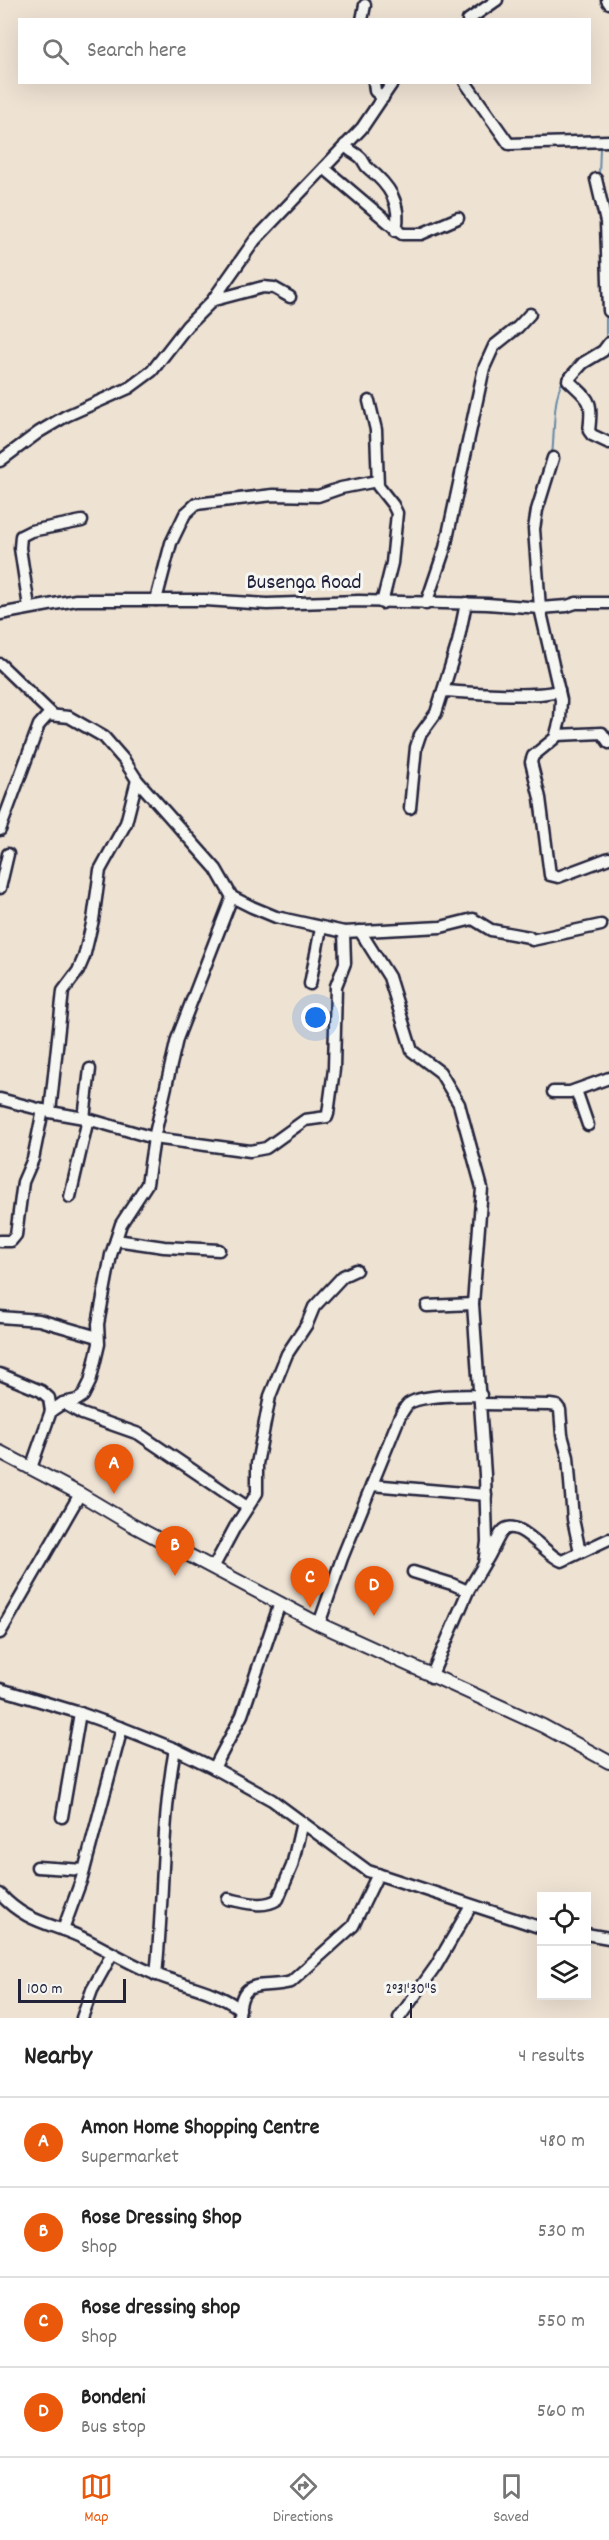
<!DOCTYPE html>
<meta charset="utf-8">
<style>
:root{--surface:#fff;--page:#f6f6f6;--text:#222;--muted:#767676;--line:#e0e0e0;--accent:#ea580c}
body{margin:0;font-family:Dekko,sans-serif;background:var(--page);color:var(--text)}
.controls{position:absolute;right:18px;bottom:18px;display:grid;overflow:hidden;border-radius:0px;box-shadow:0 6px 24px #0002}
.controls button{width:54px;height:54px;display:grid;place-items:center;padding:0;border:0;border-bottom:2px solid var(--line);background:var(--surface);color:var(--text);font:30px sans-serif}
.scale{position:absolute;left:18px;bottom:15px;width:108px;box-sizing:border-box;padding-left:6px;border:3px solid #22223b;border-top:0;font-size:16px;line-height:21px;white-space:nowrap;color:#22223b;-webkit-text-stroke:4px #f6f6f2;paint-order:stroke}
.you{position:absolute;left:316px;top:1018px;width:21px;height:21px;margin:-15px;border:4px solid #fff;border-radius:50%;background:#1a73e8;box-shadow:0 0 0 9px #1a73e833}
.badge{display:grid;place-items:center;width:39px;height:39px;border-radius:50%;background:var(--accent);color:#fff;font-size:20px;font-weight:700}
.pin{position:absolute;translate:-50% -50px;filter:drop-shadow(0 2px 3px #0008)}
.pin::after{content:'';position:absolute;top:32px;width:21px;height:18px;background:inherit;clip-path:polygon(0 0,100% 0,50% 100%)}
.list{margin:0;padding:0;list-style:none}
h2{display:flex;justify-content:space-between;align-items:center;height:78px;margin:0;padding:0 24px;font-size:26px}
h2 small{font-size:20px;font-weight:400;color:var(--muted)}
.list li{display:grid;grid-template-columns:39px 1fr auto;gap:18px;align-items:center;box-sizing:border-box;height:90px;padding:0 24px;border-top:2px solid var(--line)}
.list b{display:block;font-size:22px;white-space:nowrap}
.list p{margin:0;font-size:20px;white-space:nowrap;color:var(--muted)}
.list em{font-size:20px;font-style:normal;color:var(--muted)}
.icon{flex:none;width:33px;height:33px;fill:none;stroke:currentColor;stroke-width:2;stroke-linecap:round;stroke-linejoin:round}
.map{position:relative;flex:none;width:609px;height:2018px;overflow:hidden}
.search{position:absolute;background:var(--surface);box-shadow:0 6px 24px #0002;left:18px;right:18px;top:18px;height:66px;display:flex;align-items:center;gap:15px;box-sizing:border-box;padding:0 21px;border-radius:0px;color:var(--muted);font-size:22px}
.sheet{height:438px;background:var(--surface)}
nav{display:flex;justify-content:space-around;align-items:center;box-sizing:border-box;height:84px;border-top:2px solid var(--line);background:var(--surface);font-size:16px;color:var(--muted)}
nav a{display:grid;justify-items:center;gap:3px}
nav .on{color:var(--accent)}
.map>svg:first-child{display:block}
</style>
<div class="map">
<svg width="609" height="2018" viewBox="0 0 609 2018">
<rect width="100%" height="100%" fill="#eee2d3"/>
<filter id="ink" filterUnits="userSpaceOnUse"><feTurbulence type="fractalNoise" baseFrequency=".0167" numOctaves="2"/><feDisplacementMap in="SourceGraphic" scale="12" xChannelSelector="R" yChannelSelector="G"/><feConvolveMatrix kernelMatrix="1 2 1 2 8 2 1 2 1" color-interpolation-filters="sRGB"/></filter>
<g filter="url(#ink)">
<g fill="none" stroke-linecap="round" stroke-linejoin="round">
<!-- stream -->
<g stroke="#658aa9" stroke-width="2">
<polyline points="580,147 609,147"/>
<polyline points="599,175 600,148"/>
<polyline points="606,312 606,340"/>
<path d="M552 455C555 433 552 397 564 379"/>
</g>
<defs>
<g id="minor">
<polyline points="607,0 609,3"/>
<polyline points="362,20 365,5"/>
<polyline points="468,20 497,0"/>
<polyline points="374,82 375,91 383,98"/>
<polyline points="465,82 509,144 609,141"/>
<path d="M345 145C349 151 354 152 360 157 364 160 364 165 368 168 389 185 402 203 396 231"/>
<polyline points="324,168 402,234 421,234 458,218"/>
<polyline points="596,179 606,222 609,311"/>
<polyline points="214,300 263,287 274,288 290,297"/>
<path d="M609 343 603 351 583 363 568 380C590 401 593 399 589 431L592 435 609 443"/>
<polyline points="369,401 376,430 378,486 393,505 397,513 392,563 382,603"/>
<polyline points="553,458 537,510 534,529 540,608 561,700 560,720 555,738 533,756 531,762 540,798 550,875 558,877 609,858"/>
<polyline points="0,461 39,432 66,416 129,388 152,371 187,326 212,301 255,240 362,128 393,82"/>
<polyline points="156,600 171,543 185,514 196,504 273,495 318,496 341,488 377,481"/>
<polyline points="426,604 445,548 484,368 494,346 518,327 530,314"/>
<polyline points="29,607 20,548 21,536 31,531 82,521"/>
<polyline points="0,614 76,600 205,600 267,604 359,601 487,604 540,608 567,606 576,603 609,603"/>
<polyline points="0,664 52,714"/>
<path d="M443 691C465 692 542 699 559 690"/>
<polyline points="557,735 602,733 609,743"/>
<polyline points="410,808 416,747 420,735 436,713 458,642 466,603"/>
<polyline points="0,830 39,725 48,715 69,717 104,737 124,760 137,780 216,869 232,897 252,907 276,917 344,932 441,927 473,919 491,930 529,937 532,940 601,925"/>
<polyline points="0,888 8,854"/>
<polyline points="360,931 389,977 412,1051 440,1072 459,1104 482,1188 473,1304 485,1475 487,1542 484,1564 468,1591 431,1677"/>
<polyline points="310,984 321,928"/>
<polyline points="576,1090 588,1125"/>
<polyline points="553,1092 570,1092 609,1078"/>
<polyline points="0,1099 50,1112 84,1118 154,1138 250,1151 266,1148 305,1120 327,1117 328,1114 334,1069 336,986 345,963 344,932"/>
<polyline points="50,1112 63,991 78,971 84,957 93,920 100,870 126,823 137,780"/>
<polyline points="84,1118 90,1069"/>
<polyline points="70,1197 88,1119"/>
<polyline points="116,1240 164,1247 219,1250"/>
<polyline points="0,1241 11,1241 16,1235 23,1182 33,1159 43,1110"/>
<polyline points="427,1306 473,1304"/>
<polyline points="0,1317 39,1320 98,1337"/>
<polyline points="0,1374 41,1391 49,1398 51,1411 31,1468"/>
<polyline points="63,1403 82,1414 139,1434 247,1507"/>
<polyline points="481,1404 550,1405 557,1406 560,1410 562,1435 568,1457 573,1519 580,1552"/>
<polyline points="51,1411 63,1403 77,1400 83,1396 90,1382 99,1344 98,1324 111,1255 121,1224 147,1184 154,1138 177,1039 232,897"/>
<polyline points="372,1485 486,1495"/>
<path d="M486 1561C491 1554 497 1538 502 1532 517 1514 547 1557 562 1561L609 1539"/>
<polyline points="213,1568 235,1527 257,1493 257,1464 270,1396 287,1354 307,1324 314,1307 343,1276 356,1270"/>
<polyline points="413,1572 452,1584 468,1591"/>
<path d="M319 1624 342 1558 399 1418C401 1414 404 1409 407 1405 418 1394 464 1396 481 1395"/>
<polyline points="0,1633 80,1494"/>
<polyline points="0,1689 80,1713 122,1728 175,1749 214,1768 272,1800 368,1871 542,1928"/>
<polyline points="214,1768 242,1715 280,1603"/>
<polyline points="62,1817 80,1713"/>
<polyline points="37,1867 84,1870"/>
<path d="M0 1894C28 1925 55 1923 89 1941 111 1952 132 1965 155 1974 184 1986 213 1989 240 2009"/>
<path d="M228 1899C245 1902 263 1909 278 1899L292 1866 302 1822"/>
<polyline points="63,1930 82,1878 122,1728"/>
<polyline points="586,1934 609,1938"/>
<path d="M156 1975C164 1900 161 1823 175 1749"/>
<polyline points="82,2018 92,1990 112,1954"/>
<path d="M239 2018C240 1974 262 1990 291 1982L353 1926 378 1874"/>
<polyline points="399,2018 436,1966 471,1906"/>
</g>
<polyline id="major" points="0,1452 80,1494 132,1525 319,1624 543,1726 609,1762"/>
</defs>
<!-- minor casing -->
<use href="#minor" stroke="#22223b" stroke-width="15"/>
<!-- major casing -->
<use href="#major" stroke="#22223b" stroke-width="16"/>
<!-- minor -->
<use href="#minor" stroke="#f6f6f2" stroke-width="10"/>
<!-- major -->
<use href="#major" stroke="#f6f6f2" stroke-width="12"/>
</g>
</g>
<!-- ticks -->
<path fill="none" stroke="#22223b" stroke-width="2" d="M411 2003V2018"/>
<g text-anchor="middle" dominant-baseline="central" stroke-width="6" stroke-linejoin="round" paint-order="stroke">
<!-- street labels -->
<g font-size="22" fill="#22223b" stroke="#f6f6f2">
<text x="304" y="583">Busenga Road</text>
</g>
</g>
<g font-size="15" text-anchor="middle" fill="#22223b" stroke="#f6f6f2" stroke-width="6" stroke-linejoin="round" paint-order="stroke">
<text x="411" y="1993">2°31'30"S</text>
</g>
</svg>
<div class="controls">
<button><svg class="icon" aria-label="locate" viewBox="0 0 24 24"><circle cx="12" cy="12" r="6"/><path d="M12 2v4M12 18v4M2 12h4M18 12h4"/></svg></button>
<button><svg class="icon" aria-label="layers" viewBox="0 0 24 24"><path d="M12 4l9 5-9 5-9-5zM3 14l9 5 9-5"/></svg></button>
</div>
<div class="scale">100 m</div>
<div class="you"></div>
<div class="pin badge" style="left:114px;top:1494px">A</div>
<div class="pin badge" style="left:175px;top:1576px">B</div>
<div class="pin badge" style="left:310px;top:1608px">C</div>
<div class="pin badge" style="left:374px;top:1616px">D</div>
<div class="search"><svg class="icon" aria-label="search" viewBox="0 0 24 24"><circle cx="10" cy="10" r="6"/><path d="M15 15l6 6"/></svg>Search here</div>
</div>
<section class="sheet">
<h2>Nearby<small>4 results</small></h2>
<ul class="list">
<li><span class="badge">A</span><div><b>Amon Home Shopping Centre</b><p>Supermarket</p></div><em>480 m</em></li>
<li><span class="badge">B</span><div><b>Rose Dressing Shop</b><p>Shop</p></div><em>530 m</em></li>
<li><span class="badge">C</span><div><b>Rose dressing shop</b><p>Shop</p></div><em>550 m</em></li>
<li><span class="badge">D</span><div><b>Bondeni</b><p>Bus stop</p></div><em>560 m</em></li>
</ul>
</section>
<nav>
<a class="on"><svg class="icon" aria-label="map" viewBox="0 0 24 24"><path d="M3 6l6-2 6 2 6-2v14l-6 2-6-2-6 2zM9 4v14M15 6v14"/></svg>Map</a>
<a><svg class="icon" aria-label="directions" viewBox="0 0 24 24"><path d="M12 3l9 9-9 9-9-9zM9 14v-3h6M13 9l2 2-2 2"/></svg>Directions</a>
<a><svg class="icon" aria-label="saved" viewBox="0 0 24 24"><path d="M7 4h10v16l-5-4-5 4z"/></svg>Saved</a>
</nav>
